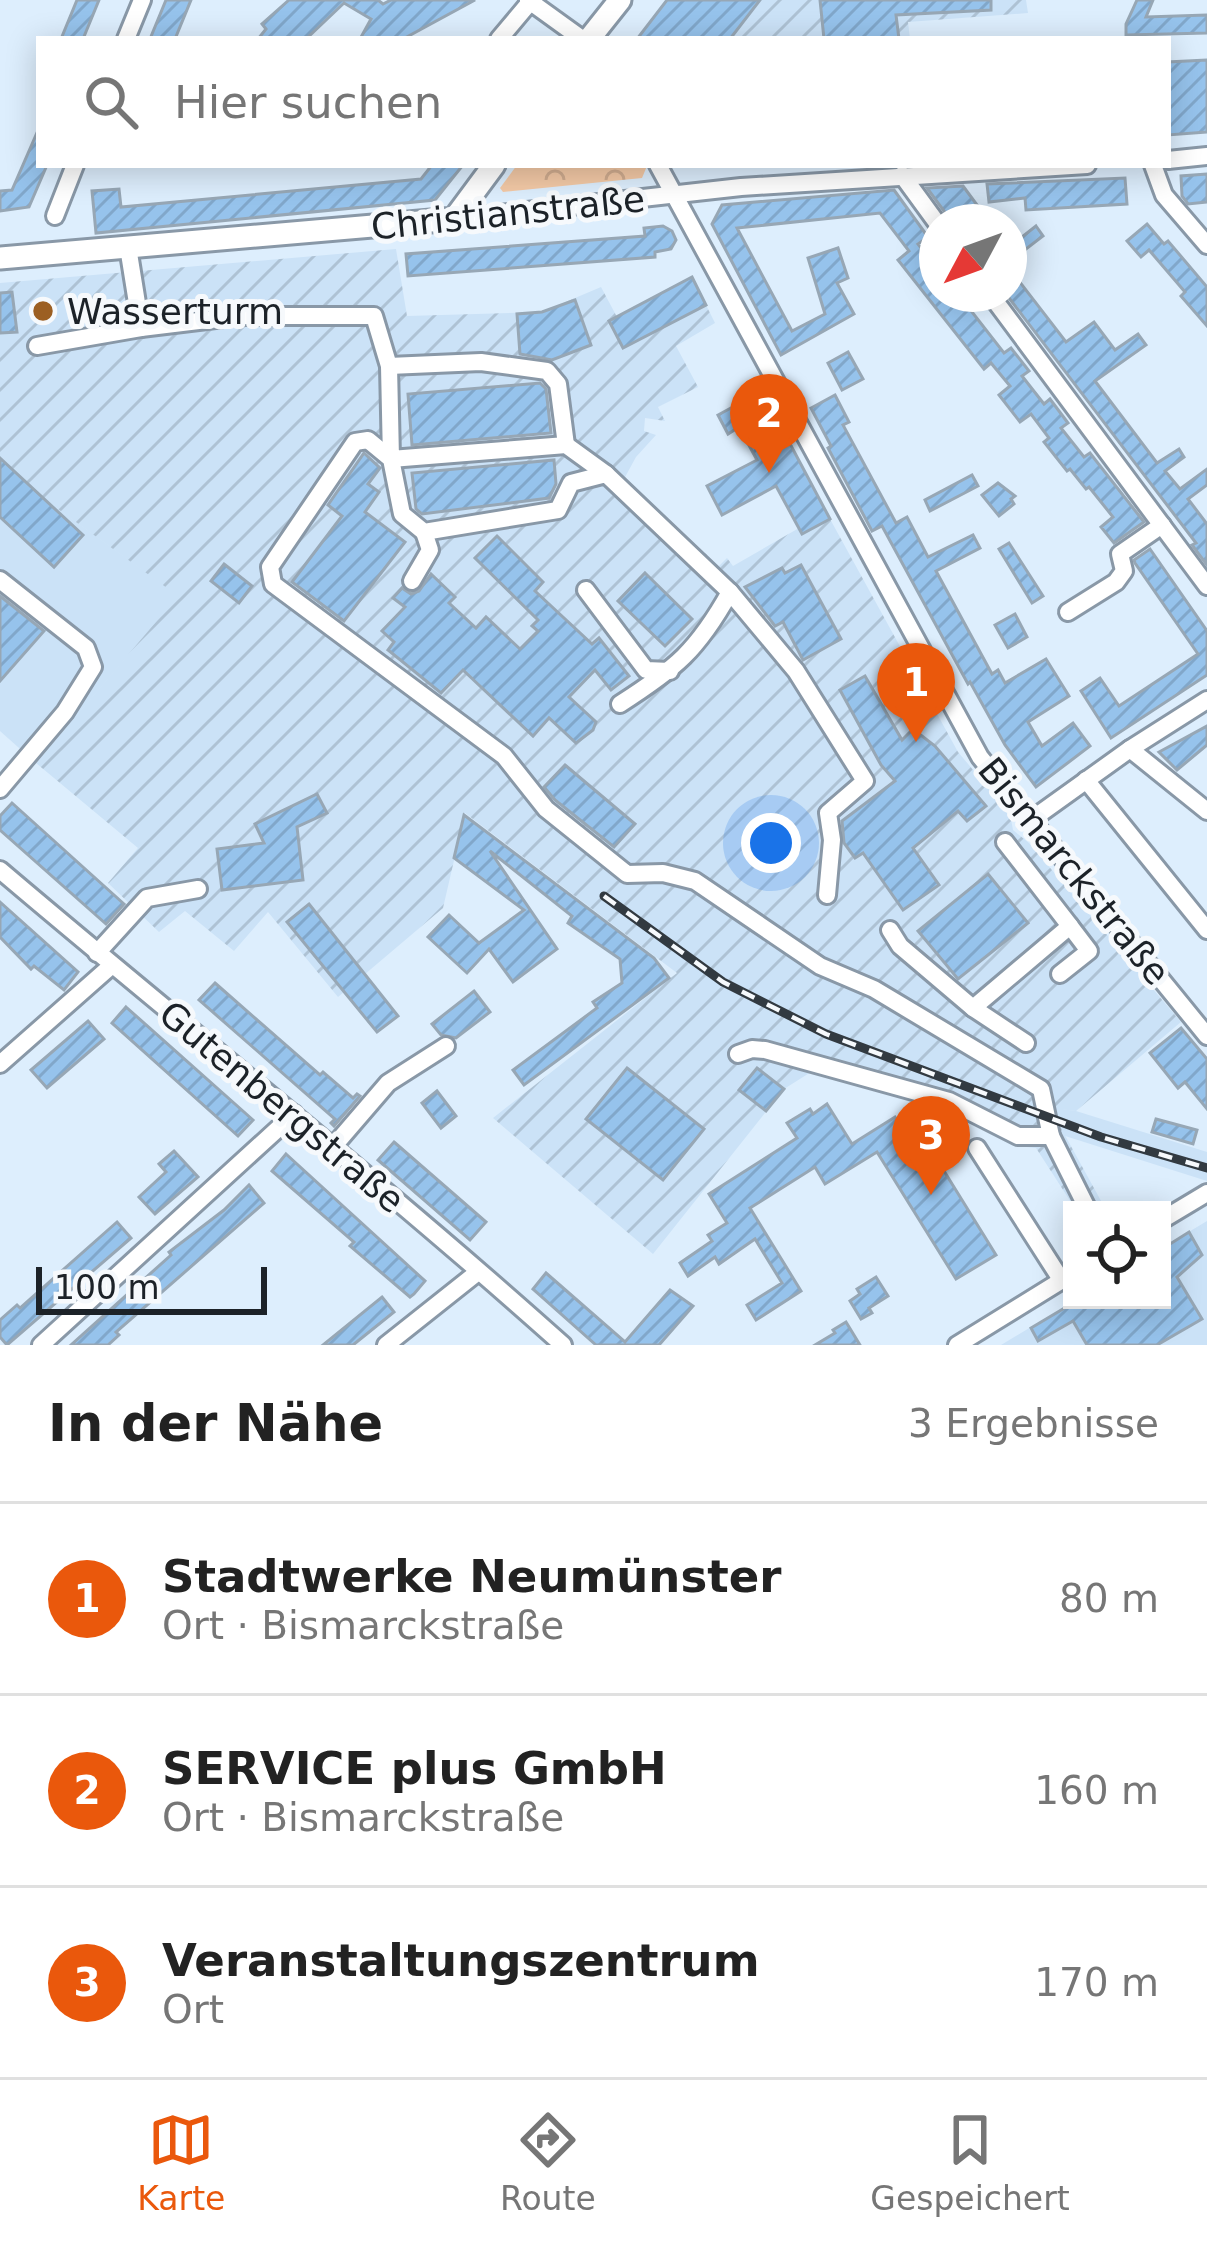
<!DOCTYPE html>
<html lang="de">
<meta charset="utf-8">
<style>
:root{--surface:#fff;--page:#f6f6f6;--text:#222;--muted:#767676;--line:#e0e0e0;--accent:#ea580c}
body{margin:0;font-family:"DejaVu Sans",sans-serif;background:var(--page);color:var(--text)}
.controls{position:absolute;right:36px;bottom:36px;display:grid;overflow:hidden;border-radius:0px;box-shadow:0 6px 30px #0003}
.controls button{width:108px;height:108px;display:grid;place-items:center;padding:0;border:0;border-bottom:3px solid var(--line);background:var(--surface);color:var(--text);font:60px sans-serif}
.compass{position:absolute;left:919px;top:204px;width:108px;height:108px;border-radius:50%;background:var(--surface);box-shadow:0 6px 30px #0003;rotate:229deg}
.scale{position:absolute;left:36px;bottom:30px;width:231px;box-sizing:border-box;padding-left:12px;border:6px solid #1c2228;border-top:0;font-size:33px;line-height:42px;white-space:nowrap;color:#1c2228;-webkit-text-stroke:9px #f6f9fc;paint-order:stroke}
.you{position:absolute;left:771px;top:843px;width:42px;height:42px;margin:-30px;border:9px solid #fff;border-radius:50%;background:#1a73e8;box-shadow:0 0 0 18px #1a73e833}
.badge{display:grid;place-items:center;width:78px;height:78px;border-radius:50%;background:var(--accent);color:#fff;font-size:39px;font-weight:700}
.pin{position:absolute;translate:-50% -99px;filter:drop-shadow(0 3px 6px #0008)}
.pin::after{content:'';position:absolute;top:63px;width:42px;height:36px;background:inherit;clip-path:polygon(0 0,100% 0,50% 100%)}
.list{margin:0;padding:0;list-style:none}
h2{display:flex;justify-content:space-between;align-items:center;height:156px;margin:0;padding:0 48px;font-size:51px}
h2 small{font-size:39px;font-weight:400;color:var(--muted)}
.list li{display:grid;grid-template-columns:78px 1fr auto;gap:36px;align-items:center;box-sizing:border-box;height:192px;padding:0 48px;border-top:3px solid var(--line)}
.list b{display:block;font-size:45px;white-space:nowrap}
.list p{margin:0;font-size:39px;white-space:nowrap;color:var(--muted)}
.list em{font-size:39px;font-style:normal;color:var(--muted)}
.icon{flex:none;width:66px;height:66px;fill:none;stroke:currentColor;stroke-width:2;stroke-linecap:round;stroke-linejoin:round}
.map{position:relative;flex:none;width:1207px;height:1345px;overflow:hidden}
.search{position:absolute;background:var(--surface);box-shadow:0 6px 30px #0003;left:36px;right:36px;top:36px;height:132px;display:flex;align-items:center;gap:30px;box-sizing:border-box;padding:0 42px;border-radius:0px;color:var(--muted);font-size:45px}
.sheet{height:732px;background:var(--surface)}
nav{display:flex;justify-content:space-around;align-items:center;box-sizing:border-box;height:168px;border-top:3px solid var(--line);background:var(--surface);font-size:33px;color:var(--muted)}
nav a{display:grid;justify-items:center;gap:6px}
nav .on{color:var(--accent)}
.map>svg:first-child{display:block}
</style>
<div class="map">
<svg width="1207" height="1345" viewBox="0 0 1207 1345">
<defs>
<pattern id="industrial-furrows" width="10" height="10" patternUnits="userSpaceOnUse" patternTransform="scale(3)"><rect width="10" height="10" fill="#cbe2f7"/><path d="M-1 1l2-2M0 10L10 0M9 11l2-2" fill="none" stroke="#aec2d4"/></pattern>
<pattern id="park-crowns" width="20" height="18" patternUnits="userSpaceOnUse" patternTransform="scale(3)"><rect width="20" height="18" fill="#f3c9a6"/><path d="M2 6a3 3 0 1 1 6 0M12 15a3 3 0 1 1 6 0" fill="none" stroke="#d0ac8f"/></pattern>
<pattern id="building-hatch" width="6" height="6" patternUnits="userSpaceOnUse" patternTransform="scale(3)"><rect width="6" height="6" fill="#96c3ec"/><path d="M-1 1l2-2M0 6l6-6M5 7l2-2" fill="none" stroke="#81a7ca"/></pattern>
</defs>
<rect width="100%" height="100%" fill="#ddeefd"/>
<!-- built -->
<g fill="#cbe2f7">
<polygon points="0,467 179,596 36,763 0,731"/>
<polygon points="1049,1107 1076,1111 1207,1152 1207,1181 1062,1135"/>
<polygon points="1207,1221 1207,1345 1001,1345 1076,1300 1162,1300 1162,1248"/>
</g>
<!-- industrial -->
<g fill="url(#industrial-furrows)">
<polygon points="667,0 1026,0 1028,13 908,22 910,39 637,39"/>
<polygon points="396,249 407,316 542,312 601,287 617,317 692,277 715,323 676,346 698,387 658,407 665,421 645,418 644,431 656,435 636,457 624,479 719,566 727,558 733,566 799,528 802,534 830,519 958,752 1010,814 1013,830 1029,843 1181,1022 1076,1111 1050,1108 1106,1210 1076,1210 1036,1148 1017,1146 956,1111 811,1072 784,1089 653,1254 493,1118 677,973 465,813 443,908 338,997 268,912 234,951 185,911 159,932 108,883 138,848 36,763 178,596 0,467 0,283"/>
</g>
<!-- park -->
<polygon fill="url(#park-crowns)" points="517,165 646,165 647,166 642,178 503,192 500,188"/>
<!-- building -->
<g fill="url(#building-hatch)" stroke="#97a7b5" stroke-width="3">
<polygon points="77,0 99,0 83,39 61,39"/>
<polygon points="166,0 191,0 175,39 150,39"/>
<polygon points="289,0 378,0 383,4 391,0 475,0 403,39 360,39 371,19 344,3 306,39 258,39 266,29 262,24"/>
<polygon points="667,0 760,0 730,39 637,39"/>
<polygon points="820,0 991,0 991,10 896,15 899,39 824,39"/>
<polygon points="1137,0 1153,0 1146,17 1207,15 1207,33 1126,35 1126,24"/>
<polygon points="1207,60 1207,132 1168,135 1168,62"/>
<polygon points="39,128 39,165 47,165 29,207 0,211 0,191 12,190"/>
<polygon points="432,165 463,165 435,200 96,233 92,191 119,189 121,207 421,179"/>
<polygon points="1207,174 1207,202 1188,204 1182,196 1181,176"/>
<polygon points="1125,178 1127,204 1026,210 1025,198 989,202 987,184"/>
<polygon points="963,186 980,209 963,222 952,222 927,188"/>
<polygon points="894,190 928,237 918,244 937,268 937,294 958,294 1004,353 1011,348 1029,371 1022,376 1044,404 1050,399 1068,423 1061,428 1084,457 1090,453 1144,522 1114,543 1101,527 1113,517 1089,487 1086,489 1070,469 1067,471 1044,442 1049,438 1031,414 1020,422 999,395 1010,386 991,363 984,369 898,260 909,251 880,213 737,228 792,331 825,314 808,258 838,248 848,278 837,283 854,314 781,355 712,224 722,205"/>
<polygon points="1147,224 1164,244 1168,241 1207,287 1207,326 1181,296 1185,292 1149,250 1141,257 1127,241"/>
<polygon points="663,226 672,231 676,240 671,249 655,252 655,257 408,276 406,254 645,236 644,228"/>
<polygon points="1036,226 1043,236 1009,262 1009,247"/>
<polygon points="1009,268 1066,342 1094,322 1115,350 1138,334 1146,345 1095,381 1157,463 1179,449 1184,457 1165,471 1180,489 1207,469 1207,485 1188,499 1207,524 1207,565 1192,545 1196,543 1006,294 1009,294"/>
<polygon points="692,277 706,305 623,348 609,321"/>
<polygon points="12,292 17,332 0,333 0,293"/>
<polygon points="575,300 591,345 552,360 520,354 517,314 542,312"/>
<polygon points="848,352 863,379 842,390 828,363"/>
<polygon points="540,383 546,389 551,433 412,445 408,394"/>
<polygon points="762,391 830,519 802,534 776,486 722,515 707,486 757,460 739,427 728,434 718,415"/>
<polygon points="835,395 849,422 843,425 896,523 907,517 928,557 973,535 980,548 936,571 992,674 998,670 1005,683 1046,659 1069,696 1028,722 1042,746 1073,723 1090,746 1036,787 1005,745 970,682 968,684 882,526 872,531 828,448 831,446 811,408"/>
<polygon points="364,453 380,468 368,484 379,492 365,512 405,542 344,621 292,582 342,516 328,505"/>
<polygon points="0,458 83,535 54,567 0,517"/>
<polygon points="554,460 556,484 549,498 422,514 416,509 412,473"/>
<polygon points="972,475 978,486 930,511 925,500"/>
<polygon points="998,483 1015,496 1011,499 1014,504 999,516 982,495"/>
<polygon points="497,536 543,582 535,591 592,644 599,638 629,676 611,690 595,670 569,697 596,722 593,730 576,743 549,718 533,736 463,670 441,693 388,650 394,642 382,631 405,607 393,598 402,588 411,594 419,591 431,574 455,597 449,603 476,628 486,617 520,649 538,631 532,626 538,620 475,558"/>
<polygon points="1009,543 1043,596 1032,603 999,549"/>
<polygon points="1150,549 1207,631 1207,675 1111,738 1081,691 1100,678 1119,706 1198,654 1135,563 1134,560"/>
<polygon points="224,564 252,586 239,603 211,581"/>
<polygon points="801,565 841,639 803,660 783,622 775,626 745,587 782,568 785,573"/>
<polygon points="645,573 692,619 665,646 618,601"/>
<polygon points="0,596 44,631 0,681"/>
<polygon points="1015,614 1027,637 1008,648 995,625"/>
<polygon points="865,676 902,740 913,729 935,746 986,806 967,821 958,811 913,848 939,885 903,910 863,853 855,858 844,843 842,821 895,781 881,765 840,690"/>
<polygon points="1207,726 1207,745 1177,770 1159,752"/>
<polygon points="565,765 635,824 614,847 555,800 544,787"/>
<polygon points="317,794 327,813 297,827 303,880 222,890 217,849 264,843 255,824"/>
<polygon points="12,803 124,904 106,924 0,830 0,816"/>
<polygon points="464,815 654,958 669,978 524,1085 513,1070 597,1008 593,1002 622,983 620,959 568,923 572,916 490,851 557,949 513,982 489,949 467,973 428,937 449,915 479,943 524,910 454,858"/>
<polygon points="988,874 1028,923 958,979 918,931"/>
<polygon points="0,902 78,972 64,990 34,966 31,969 0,937"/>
<polygon points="309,904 398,1016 377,1032 287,922"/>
<polygon points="215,983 320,1075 323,1072 353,1098 357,1094 360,1096 334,1126 331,1123 335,1119 199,1000"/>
<polygon points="474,991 490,1012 456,1038 441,1035 432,1024"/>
<polygon points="126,1007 253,1120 238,1136 112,1023"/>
<polygon points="88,1021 104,1039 47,1088 31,1070"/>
<polygon points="1181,1028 1207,1059 1207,1109 1185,1082 1178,1088 1150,1053"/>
<polygon points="627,1068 704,1129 663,1180 586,1119"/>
<polygon points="757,1068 784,1089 766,1111 739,1090"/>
<polygon points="437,1091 456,1116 441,1128 422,1103"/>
<polygon points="827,1104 852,1144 895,1117 904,1131 915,1124 996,1255 956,1279 877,1152 825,1184 815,1167 750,1208 801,1291 756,1320 747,1305 782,1283 755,1239 719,1264 715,1257 688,1276 680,1263 712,1241 708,1235 727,1223 709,1194 797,1138 787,1123 810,1109 813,1114"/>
<polygon points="1156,1119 1197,1130 1193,1144 1152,1132"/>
<polygon points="394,1142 486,1222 470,1240 378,1160"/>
<polygon points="174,1151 198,1177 155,1214 139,1197 166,1172 159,1164"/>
<polygon points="286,1154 425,1281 414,1294 410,1297 350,1246 354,1242 272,1171"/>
<polygon points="249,1185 264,1203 116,1332 119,1335 108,1345 71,1345 171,1255 169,1252 224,1210"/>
<polygon points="117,1222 131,1238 7,1345 0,1337 0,1320 17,1305 20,1308"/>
<polygon points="1189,1232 1202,1255 1177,1277 1202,1319 1157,1345 1087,1345 1073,1321 1038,1341 1031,1328 1078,1300 1162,1300 1162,1249"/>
<polygon points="546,1273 625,1342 670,1290 693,1306 659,1345 596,1345 533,1289"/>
<polygon points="876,1277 888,1296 869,1308 872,1313 861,1319 850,1301 860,1294 857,1289"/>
<polygon points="382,1297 394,1312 353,1345 323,1345"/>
<polygon points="846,1322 860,1345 815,1345 835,1333 833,1330"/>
</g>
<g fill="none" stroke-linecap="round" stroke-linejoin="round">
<defs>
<g id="minor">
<polyline points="528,0 582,39"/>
<polyline points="126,39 142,0"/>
<polyline points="499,39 530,2"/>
<polyline points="1168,160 1207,156"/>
<polyline points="658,165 980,757 1207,1036"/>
<polyline points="1153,165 1164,195 1207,245"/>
<polyline points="902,175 937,223"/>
<polyline points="55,216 75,165"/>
<polyline points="454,219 741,187 1087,165"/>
<polyline points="128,247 141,328 240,316 374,316 389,366 391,459 566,445 606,474"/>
<polyline points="990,294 1207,586"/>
<polyline points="37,346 141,328"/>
<polyline points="389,366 481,362 547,371 558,384 566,445"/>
<polyline points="0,580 86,648 93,667 65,712 0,789"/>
<polyline points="412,581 430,550 424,532"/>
<polyline points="586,590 646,670 670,671"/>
<polyline points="730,592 606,474 571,483 558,510 424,532 402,514 391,459 368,440 355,442 270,567 273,584 504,756 546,809 627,874 663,873 695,881 820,966 874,989 1041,1089 1051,1136 1088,1210"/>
<polyline points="1068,612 1116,582 1124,571 1120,554 1162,525"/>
<path d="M620 704C676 668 697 651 730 592L796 671 865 781 828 813 832 840 827 895"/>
<polyline points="1130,749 1207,811"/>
<polyline points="1086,780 1207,930"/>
<polyline points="1031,820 1130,749 1207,700"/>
<path d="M0 870C187 1029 380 1181 563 1345"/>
<polyline points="890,930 900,946 973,1008 1070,926 1005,842"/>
<polyline points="97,953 147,898 198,889"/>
<polyline points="1060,974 1089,951 1070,926"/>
<polyline points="973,1008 1026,1043"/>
<polyline points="738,1054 752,1049 765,1050 949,1101 1018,1136 1051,1136"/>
<polyline points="0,1064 111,966"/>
<polyline points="333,1147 388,1083 446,1046"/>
<polyline points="977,1148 1062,1281"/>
<polyline points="1162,1220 1207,1193"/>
<polyline points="41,1345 294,1114"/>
<polyline points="386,1345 478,1272"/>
<polyline points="957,1345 1072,1274"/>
</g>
<g id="major">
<polyline points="589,39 620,0"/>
<polyline points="0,258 454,219 494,165"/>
</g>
</defs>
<!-- minor casing -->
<use href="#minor" stroke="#8998a7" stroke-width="22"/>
<!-- major casing -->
<use href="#major" stroke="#8998a7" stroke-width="27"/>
<!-- minor -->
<use href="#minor" stroke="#fff" stroke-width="16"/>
<!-- major -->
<use href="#major" stroke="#fff" stroke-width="21"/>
<defs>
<polyline id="rail" points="604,896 723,982 826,1034 1101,1137 1207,1168"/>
</defs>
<!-- rail casing -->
<use href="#rail" stroke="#323a41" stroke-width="9"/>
<!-- rail -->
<use href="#rail" stroke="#f6f9fc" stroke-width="4.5" stroke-dasharray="14" stroke-linecap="butt"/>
</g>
<!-- markers -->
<circle fill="#9c5f22" stroke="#f6f9fc" stroke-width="4.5" cx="43" cy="311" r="12"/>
<g text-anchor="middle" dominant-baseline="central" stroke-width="10" stroke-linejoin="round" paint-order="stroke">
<!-- street labels -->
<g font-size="36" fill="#1c2228" stroke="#f6f9fc">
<text transform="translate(508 213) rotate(-6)">Christianstraße</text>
<text transform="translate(1074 871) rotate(51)">Bismarckstraße</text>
<text transform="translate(282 1107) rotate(40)">Gutenbergstraße</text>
</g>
<!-- poi labels -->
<g font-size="36" fill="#1c2228" stroke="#f6f9fc" text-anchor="start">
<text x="67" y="311">Wasserturm</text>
</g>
</g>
</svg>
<div class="controls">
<button><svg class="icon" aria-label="locate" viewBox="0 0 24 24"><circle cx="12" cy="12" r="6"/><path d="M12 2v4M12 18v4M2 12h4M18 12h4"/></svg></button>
</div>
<svg class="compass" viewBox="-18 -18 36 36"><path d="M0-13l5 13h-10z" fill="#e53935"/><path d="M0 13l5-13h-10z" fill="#767676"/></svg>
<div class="scale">100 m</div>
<div class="you"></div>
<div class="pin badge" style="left:916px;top:742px">1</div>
<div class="pin badge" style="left:769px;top:473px">2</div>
<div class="pin badge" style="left:931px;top:1195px">3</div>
<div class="search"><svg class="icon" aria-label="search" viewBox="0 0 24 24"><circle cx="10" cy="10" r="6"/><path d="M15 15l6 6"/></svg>Hier suchen</div>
</div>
<section class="sheet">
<h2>In der Nähe<small>3 Ergebnisse</small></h2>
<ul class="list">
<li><span class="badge">1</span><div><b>Stadtwerke Neumünster</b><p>Ort · Bismarckstraße</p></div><em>80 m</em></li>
<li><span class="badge">2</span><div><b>SERVICE plus GmbH</b><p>Ort · Bismarckstraße</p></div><em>160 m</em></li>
<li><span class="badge">3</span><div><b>Veranstaltungszentrum</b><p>Ort</p></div><em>170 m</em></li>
</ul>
</section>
<nav>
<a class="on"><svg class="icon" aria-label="map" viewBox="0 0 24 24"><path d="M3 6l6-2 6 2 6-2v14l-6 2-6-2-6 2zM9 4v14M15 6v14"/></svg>Karte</a>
<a><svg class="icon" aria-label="directions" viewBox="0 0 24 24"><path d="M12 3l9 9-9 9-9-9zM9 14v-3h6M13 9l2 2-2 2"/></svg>Route</a>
<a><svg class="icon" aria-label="saved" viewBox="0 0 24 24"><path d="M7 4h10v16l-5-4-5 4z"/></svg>Gespeichert</a>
</nav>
